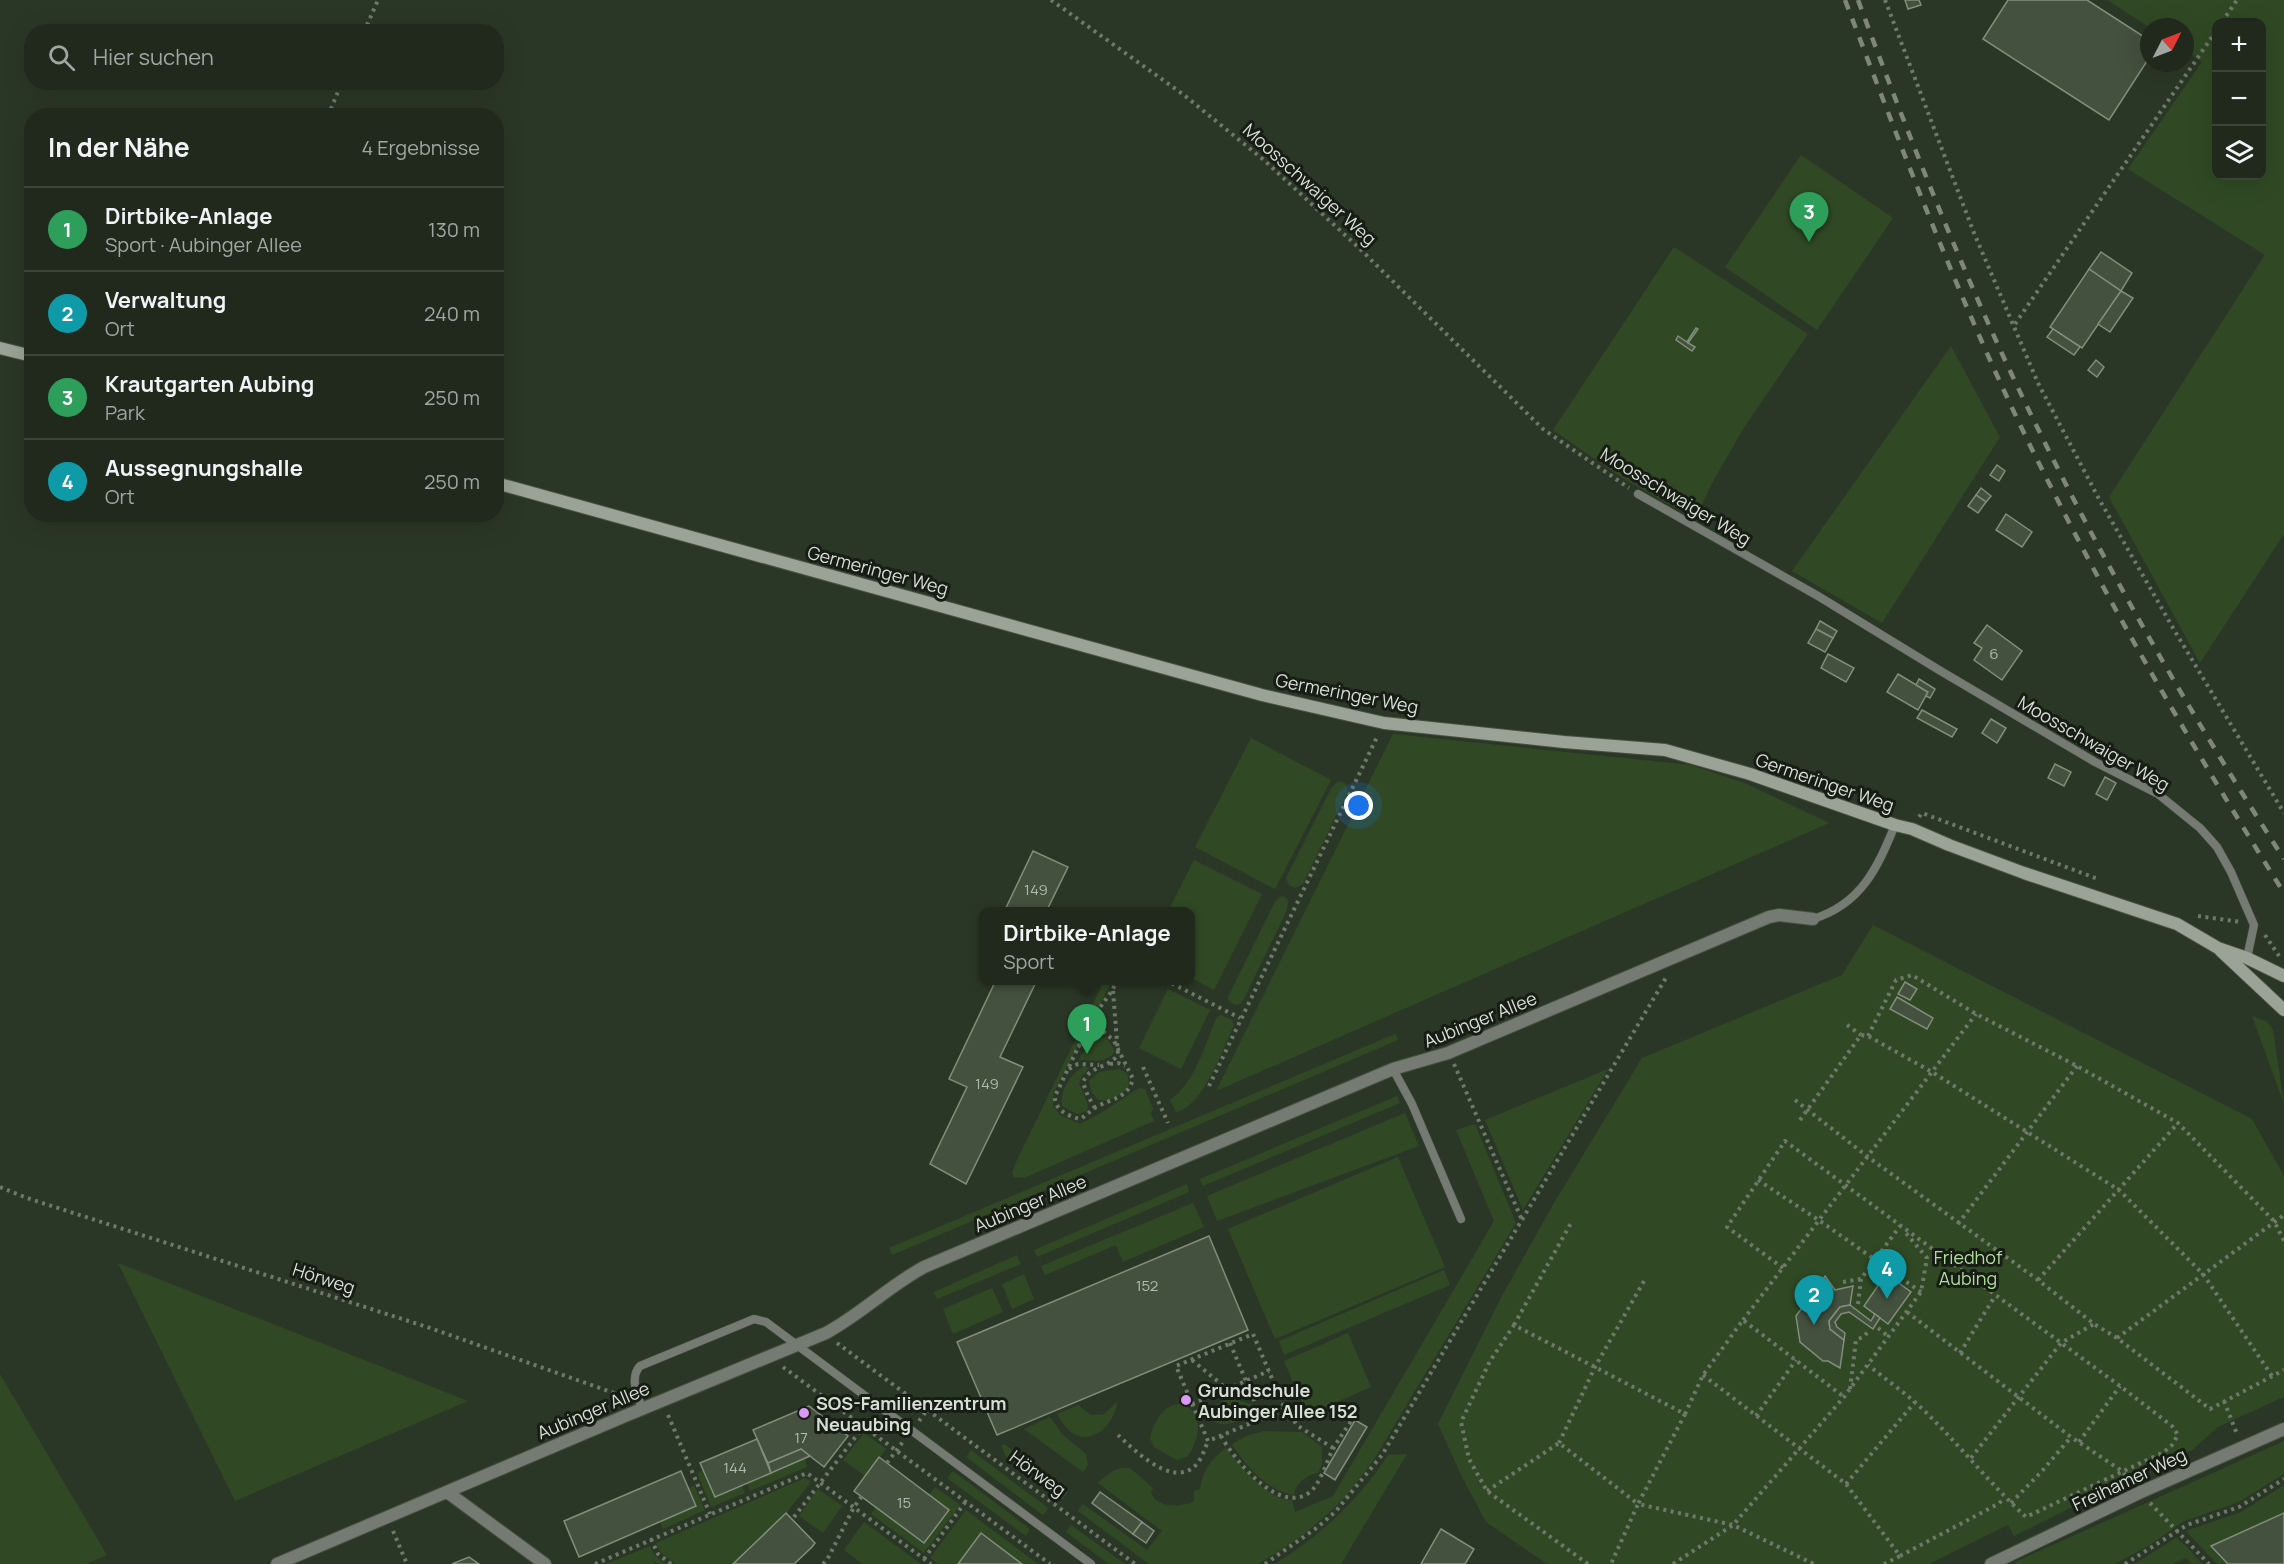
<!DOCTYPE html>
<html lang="de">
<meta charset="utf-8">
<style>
:root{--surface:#20291c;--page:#283125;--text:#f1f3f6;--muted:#a2a6a3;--line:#3d453b;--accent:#db2777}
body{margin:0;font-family:Manrope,sans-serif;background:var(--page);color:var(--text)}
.controls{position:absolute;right:18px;top:18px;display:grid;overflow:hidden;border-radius:12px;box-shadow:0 6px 24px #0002}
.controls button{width:54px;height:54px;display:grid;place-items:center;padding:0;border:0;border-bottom:2px solid var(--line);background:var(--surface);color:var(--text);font:30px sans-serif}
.compass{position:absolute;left:2140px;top:18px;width:54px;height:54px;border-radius:50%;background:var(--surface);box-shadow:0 6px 24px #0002;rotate:48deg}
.you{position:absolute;left:1359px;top:806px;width:21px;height:21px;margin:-15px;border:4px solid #fff;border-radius:50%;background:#1a73e8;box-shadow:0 0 0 9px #1a73e833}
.badge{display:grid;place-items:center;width:39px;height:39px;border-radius:50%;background:var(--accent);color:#fff;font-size:20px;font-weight:700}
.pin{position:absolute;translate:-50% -50px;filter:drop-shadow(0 2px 3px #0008)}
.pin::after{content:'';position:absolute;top:32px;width:21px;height:18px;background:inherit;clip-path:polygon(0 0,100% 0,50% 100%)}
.popup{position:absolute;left:979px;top:907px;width:216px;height:78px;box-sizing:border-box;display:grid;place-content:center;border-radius:12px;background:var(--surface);filter:drop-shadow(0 2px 4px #0005);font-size:20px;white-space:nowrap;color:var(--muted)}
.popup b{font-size:22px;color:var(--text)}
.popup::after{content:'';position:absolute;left:50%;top:100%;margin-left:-12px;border:12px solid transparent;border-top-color:var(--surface)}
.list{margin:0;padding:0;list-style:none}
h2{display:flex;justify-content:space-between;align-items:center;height:78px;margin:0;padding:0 24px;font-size:26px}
h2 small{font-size:20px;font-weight:400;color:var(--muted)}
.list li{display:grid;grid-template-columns:39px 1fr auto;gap:18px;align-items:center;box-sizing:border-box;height:84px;padding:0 24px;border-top:2px solid var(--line)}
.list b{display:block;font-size:22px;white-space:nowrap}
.list p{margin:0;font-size:20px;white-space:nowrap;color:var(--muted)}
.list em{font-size:20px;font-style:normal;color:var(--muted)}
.icon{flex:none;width:33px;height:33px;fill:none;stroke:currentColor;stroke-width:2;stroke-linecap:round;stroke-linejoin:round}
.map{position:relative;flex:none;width:2284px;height:1564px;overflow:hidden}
.search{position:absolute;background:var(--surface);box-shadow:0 6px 24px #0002;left:24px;top:24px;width:480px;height:66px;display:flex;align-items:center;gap:15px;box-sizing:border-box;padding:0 21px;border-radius:24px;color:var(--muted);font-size:22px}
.panel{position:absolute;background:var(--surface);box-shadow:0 6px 24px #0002;left:24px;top:108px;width:480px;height:414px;border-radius:24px}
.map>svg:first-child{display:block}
</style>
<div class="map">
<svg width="2284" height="1564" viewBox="0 0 2284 1564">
<rect width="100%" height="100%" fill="#2b3726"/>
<!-- green -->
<g fill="#304924" fill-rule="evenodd">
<path d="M2107 0H2284V534L2200 663 2109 497 2265 255 2128 169 2202 62 2185 50V27H2149ZM2262 22V176H2216V22Z"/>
<polygon points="1801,155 1893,218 1817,330 1725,267"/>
<polygon points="1674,247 1808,334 1743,429 1712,483 1695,519 1621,477 1553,430"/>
<polygon points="1951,346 2000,437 1882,623 1792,571"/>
<polygon points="1393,734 1691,765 1747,784 1829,823 1216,1091"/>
<polygon points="1251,738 1331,780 1275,889 1195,847"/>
<polygon points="1339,781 1346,784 1348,791 1303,884 1295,888 1289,885 1286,878 1332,787"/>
<polygon points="1194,860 1262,894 1214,990 1191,978 1190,912 1168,911"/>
<polygon points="1284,896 1288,900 1287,910 1243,1001 1240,1004 1235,1005 1229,1001 1228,997 1275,902 1279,897"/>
<polygon points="1873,925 2252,1119 2284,1176 2284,1397 2218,1427 2192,1450 2128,1479 2014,1536 2008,1525 1929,1564 1547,1564 1486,1522 1461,1475 1438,1424 1503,1294 1554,1203 1642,1058 1842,975"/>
<polygon points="1104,981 1112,981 1053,1094 1053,1105 1060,1115 1080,1124 1101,1113 1139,1088 1145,1089 1153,1109 1151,1113 1154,1121 1024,1178 1014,1177 1012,1173 1017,1160"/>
<polygon points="1168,989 1210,1010 1181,1069 1139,1048"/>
<path d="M1221 1015 1232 1020 1234 1025C1223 1049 1203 1107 1176 1112L1170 1100C1195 1083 1205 1044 1217 1017Z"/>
<polygon points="2252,1016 2267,1022 2273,1030 2284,1104"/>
<polygon points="1395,1034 1398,1040 892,1255 889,1248"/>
<path d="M1106 1037 1115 1051C1107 1064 1093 1060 1079 1060 1085 1046 1092 1040 1106 1037Z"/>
<path d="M1085 1066 1089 1068 1082 1076 1079 1083 1088 1105 1087 1111 1077 1114 1062 1106C1060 1090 1071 1073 1085 1066Z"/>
<path d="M1119 1069 1127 1073 1129 1081 1128 1088C1120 1095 1102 1108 1094 1095 1091 1092 1090 1086 1089 1081L1099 1072Z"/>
<polygon points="1608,1069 1523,1210 1485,1120"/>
<polygon points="1397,1096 1400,1103 1203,1186 1200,1179"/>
<polygon points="1405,1113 1419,1146 1217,1221 1207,1196"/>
<path d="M1475 1124 1516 1223 1373 1461 1346 1496 1331 1511 1303 1535 1283 1549 1258 1564H1149L1078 1511 1083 1504 1147 1550 1162 1531 1098 1483C1107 1474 1116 1466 1130 1468L1153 1488 1151 1493C1156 1508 1182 1508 1194 1501V1491L1200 1489C1203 1470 1211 1459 1226 1448 1239 1465 1269 1501 1292 1500L1295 1512 1333 1496 1494 1221 1456 1130Z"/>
<polygon points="1398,1157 1445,1267 1275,1339 1228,1229"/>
<polygon points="1187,1184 1189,1192 1037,1257 1034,1250"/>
<polygon points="1193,1203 1204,1227 1123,1262 1116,1245 1045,1275 1041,1266"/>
<polygon points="1017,1255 1021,1264 937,1299 934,1292"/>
<polygon points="118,1263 468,1401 235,1501"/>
<polygon points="1444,1270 1450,1285 1284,1355 1279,1341"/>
<polygon points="1024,1274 1034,1299 1012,1309 1002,1284"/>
<polygon points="992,1288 1003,1312 953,1334 943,1309"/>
<polygon points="1348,1333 1371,1387 1307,1415 1284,1361"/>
<polygon points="0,1375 0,1374 107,1555 86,1564 0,1564"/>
<path d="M1233 1398 1253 1405V1412C1241 1421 1222 1431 1210 1418 1210 1407 1222 1399 1233 1398Z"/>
<path d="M1117 1402C1116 1420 1096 1444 1076 1435 1067 1431 1062 1422 1057 1414L1078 1405 1091 1415 1104 1414Z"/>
<path d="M1180 1404C1206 1411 1199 1439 1188 1456L1177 1460 1154 1447 1150 1438C1153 1423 1164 1404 1180 1404Z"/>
<polygon points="1050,1417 1062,1434 1086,1454 1088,1465 1083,1472 1024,1429"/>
<path d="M1264 1431 1302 1432 1322 1447V1464L1318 1473C1307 1474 1295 1484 1294 1495 1268 1492 1245 1465 1232 1444L1246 1436Z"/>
<polygon points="864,1433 886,1449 865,1476 843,1460"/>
<polygon points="2284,1441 2284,1474 2239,1502 2184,1521 2151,1544 2115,1564 2016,1564 2015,1562"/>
<polygon points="1004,1444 1068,1492 1062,1500 1007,1459 1001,1446"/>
<polygon points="971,1450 1048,1508 1043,1515 966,1457"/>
<path d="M1407 1454 1341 1564H1275C1320 1536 1359 1500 1388 1455Z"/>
<polygon points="805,1458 807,1467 750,1491 747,1483"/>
<polygon points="703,1470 715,1497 742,1485 745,1493 711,1507 697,1473"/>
<polygon points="953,1471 1030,1529 1026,1536 947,1478"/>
<polygon points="805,1478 811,1482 786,1513 733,1564 676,1564 661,1553 656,1543"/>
<polygon points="694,1485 705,1510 663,1529 660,1521 696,1506 688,1488"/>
<polygon points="2284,1485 2284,1513 2212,1546 2228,1564 2217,1564 2186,1531 2241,1512"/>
<polygon points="935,1487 960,1505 924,1553 871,1514 876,1507 924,1543 949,1510 929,1495"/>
<polygon points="818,1489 842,1506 823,1533 799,1516"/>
<polygon points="966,1510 1038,1564 1022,1564 981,1533 958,1564 938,1564 930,1558"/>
<polygon points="864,1522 921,1564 863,1564 844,1550"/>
<polygon points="1071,1525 1125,1564 1109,1564 1066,1532"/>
<polygon points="2176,1538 2187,1547 2202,1564 2192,1564 2186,1558 2173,1564 2134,1564"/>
<polygon points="650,1546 654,1555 666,1564 659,1564 655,1562 653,1564 606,1564"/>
</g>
<!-- building -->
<g fill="#44513f" stroke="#818e7b" stroke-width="1.5">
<polygon points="1905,0 1919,0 1921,5 1908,9"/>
<polygon points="2008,0 2087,0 2149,40 2149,58 2109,120 1983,39"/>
<polygon points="2101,252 2132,273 2121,291 2089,269"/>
<polygon points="2089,269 2121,291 2082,348 2050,327"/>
<polygon points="2121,291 2133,298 2110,332 2098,324"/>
<polygon points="1696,328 1698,329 1688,343 1695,347 1692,351 1676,340 1678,336 1687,342"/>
<polygon points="2053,329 2080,347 2074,355 2047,337"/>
<polygon points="2096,360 2104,367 2097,377 2088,370"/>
<polygon points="1997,465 2005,471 1999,481 1990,475"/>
<polygon points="1981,488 1991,496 1986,502 1976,495"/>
<polygon points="1976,495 1986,502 1978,513 1968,506"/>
<polygon points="2006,514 2032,532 2022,547 1996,530"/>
<polygon points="1820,621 1837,631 1833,638 1816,629"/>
<polygon points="1987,625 2022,651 2002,680 1974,660 1982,648 1974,643"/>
<polygon points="1816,629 1833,638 1825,652 1808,643"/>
<polygon points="1828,654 1854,668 1846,682 1821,668"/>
<polygon points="1898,674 1928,692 1918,710 1887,692"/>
<polygon points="1919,679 1935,689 1930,698 1926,696 1928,692 1916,685"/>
<polygon points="1922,710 1957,729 1952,737 1917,718"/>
<polygon points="1991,719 2006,728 1997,743 1982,733"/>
<polygon points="2055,764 2071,772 2064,786 2048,778"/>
<polygon points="2105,777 2116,783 2107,800 2096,794"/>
<polygon points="1033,851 1068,867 1046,912 1004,912"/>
<polygon points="996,980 1037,980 1000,1057 1023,1067 966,1184 930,1164 967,1087 949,1079"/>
<polygon points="1905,982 1917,989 1910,1000 1898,994"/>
<polygon points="1897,997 1933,1018 1927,1029 1890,1009"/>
<polygon points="1209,1236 1248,1330 997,1435 957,1342"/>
<polygon points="1886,1274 1911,1292 1888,1324 1864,1306"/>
<polygon points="1825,1276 1835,1290 1853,1286 1850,1305 1840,1307 1829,1321 1830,1329 1844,1340 1840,1368 1828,1361 1823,1361 1800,1342 1796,1316"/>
<polygon points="1850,1305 1871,1321 1875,1314 1880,1318 1873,1329 1849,1312 1841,1314 1835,1322 1837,1327 1845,1333 1844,1340 1830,1329 1829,1321 1840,1307"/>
<polygon points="809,1406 848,1436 824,1467 801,1449 768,1463 753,1430"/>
<polygon points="1355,1420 1367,1427 1335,1480 1324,1473"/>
<polygon points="757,1439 771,1473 715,1497 700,1463"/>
<polygon points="801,1449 810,1456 771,1473 768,1463"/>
<polygon points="879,1457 949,1510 924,1543 854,1491"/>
<polygon points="681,1471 696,1506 579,1557 564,1521"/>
<polygon points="1100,1492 1142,1522 1133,1534 1092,1503"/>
<polygon points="786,1513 815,1543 812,1547 794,1564 733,1564"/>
<polygon points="2284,1513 2284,1564 2228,1564 2211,1546"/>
<polygon points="1142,1522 1154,1531 1146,1543 1133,1534"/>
<polygon points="1441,1529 1474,1549 1465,1564 1421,1564"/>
<polygon points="981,1533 1022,1564 958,1564"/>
<polygon points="469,1557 479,1564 452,1564"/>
</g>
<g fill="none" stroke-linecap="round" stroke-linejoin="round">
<defs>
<g id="lane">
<polyline points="1638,494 1818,596 1939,670 2095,762 2158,794 2200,828 2217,847 2231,872 2254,925 2247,958"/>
<path d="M1813 919C1861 904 1877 869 1895 825"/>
<polyline points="1393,1069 1412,1104 1461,1219"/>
<path d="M642 1409C638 1395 629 1378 640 1366L754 1319 766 1322 1091 1564"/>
</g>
<g id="street">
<polyline points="447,1492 545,1564"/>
<path d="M277 1564 625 1416 826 1333C861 1314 889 1286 924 1267L1393 1069 1448 1053 1769 917 1779 915 1813 919"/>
<polyline points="1991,1564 2141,1492 2284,1429"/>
</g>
<g id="secondary">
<polyline points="0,348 32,356"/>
<polyline points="496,483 1262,695 1384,723 1564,742 1665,750 1750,774 1895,825 1912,829 1949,845 2024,873 2177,924 2218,948 2247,958 2284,976"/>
<polyline points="2221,951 2284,1010"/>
</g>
</defs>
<!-- lane casing -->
<use href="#lane" stroke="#475242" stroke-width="9"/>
<!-- street casing -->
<use href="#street" stroke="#475242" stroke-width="14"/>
<!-- secondary casing -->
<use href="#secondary" stroke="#475242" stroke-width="14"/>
<!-- path -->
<g stroke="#6f796b" stroke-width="4" stroke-dasharray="3 4.5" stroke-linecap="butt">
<polyline points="1051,0 1184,95 1265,161 1358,247 1543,429 1629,488"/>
<polyline points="1885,0 1974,233 2038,383 2099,499 2173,628 2284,813"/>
<polyline points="2222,22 2237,0"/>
<polyline points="364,32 378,0"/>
<polyline points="328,116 342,82"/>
<polyline points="2015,324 2216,31"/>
<polyline points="1919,817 1922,813 2098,879"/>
<polyline points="2198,916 2241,922"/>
<polyline points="2265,935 2279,956"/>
<polyline points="1165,980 1240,1018"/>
<polyline points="1847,1025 1861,1035"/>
<polyline points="1868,1036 1896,980 1912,975 1976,1014 2077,1066 2178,1123 2274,1221 2284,1241"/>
<path d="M1078 1047 1091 1035 1104 1032 1114 1041 1133 1079C1128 1098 1111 1099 1096 1107 1090 1111 1086 1116 1080 1119 1068 1116 1054 1110 1055 1096 1069 1068 1081 1038 1097 1012 1104 1001 1112 993 1117 980"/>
<polyline points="1110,1064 1118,1063 1125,1066"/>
<polyline points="1454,1064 1522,1220"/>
<polyline points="1143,1067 1168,1123"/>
<polyline points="1069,1069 1078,1064 1099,1065"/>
<polyline points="1209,1086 1378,735"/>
<polyline points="1795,1100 1868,1157 2038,1280 2094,1324 2117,1338 2210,1409 2284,1370"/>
<path d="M1095 1108 1088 1096 1083 1083C1088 1065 1110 1069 1118 1054L1113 991"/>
<polyline points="1800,1120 1861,1035 1868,1036 1932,1072 2119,1190 2203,1274 2272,1376"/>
<polyline points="1758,1180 1820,1221 1921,1292"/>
<polyline points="0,1187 27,1198 427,1327 614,1393 619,1404"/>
<polyline points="1958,1224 2077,1066"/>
<path d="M1783 1268 1727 1227 1785 1141 2120 1386 2172 1426 2178 1435 2172 1445 2164 1452 2026 1517C1987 1481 1955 1439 1916 1403 1901 1390 1884 1378 1868 1365"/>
<polyline points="2038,1280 2178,1123"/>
<polyline points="1843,1282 1861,1279 1900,1226"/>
<polyline points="1858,1304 1861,1279"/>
<polyline points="1907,1312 2071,1437 2122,1471 2131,1482"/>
<polyline points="1743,1320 1976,1014"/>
<polyline points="1514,1325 1571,1223"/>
<polyline points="1878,1328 1889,1337"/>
<polygon points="1253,1334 1285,1409 1208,1441 1176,1366"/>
<polyline points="2117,1338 2284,1215"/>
<polyline points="837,1343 1135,1564"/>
<polyline points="1230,1343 1262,1419"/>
<polyline points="1960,1353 1995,1296"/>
<polyline points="1192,1360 1227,1389"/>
<polyline points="783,1367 1050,1564"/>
<polyline points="1703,1375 1846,1484 1900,1556 1884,1564"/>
<polyline points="1850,1389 1856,1340 1863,1337 1868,1332"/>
<polyline points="2224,1401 2237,1434"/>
<polyline points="1192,1404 1269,1371"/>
<polyline points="1285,1409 1298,1426 1333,1448"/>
<polyline points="1685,1414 1638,1504 1733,1525 1814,1564"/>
<polyline points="668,1415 710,1514"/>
<polyline points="1756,1416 1796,1360"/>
<polyline points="919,1421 927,1410"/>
<path d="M1118 1435C1133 1449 1168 1484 1191 1469 1200 1464 1204 1451 1208 1441"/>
<path d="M1221 1436C1234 1459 1279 1516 1310 1492 1320 1484 1326 1463 1332 1451 1338 1440 1345 1430 1352 1420"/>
<polyline points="2079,1442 2120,1386"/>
<polyline points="1559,1443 1595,1367 1644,1281"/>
<polyline points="1971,1458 2061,1343 2094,1324"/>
<polyline points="887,1463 905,1439"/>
<polyline points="1846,1484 1915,1402"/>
<polyline points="1487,1491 1559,1443 1638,1504 1611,1564"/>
<polyline points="2011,1503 2043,1470 2071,1437"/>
<polyline points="2150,1503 2209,1564"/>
<polyline points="794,1517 864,1426"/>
<polyline points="393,1531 407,1564"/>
<polyline points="651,1539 658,1554 671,1564"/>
<polyline points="1900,1556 1998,1504 2005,1498"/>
<polyline points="924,1559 966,1501"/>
<polyline points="595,1564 807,1473 931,1564"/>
<polyline points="823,1564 827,1560 854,1507 862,1496"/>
<polyline points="1265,1564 1318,1527 1336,1511 1382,1455 1667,976"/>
<polyline points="1588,1564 1487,1491 1469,1459 1461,1422 1490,1361 1514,1325 1685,1414 1703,1375 1743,1320 1844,1397"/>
<polyline points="1673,1564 1733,1525 1844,1397 1921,1292 1927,1258 1905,1232"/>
<polyline points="2125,1564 2187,1525 2239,1507 2284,1479"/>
</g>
<!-- lane -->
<use href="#lane" stroke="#757b72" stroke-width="8"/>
<!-- street -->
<use href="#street" stroke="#757b72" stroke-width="12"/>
<!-- secondary -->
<use href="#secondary" stroke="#9aa395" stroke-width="12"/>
<!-- rail -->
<g stroke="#7e877a" stroke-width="4.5" stroke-dasharray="10 10" stroke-linecap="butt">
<path d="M1845 0C1908 165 1971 332 2052 489 2122 628 2202 762 2284 893"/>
<path d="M1858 0C1903 121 1950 241 2004 358 2085 532 2180 698 2284 859"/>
</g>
</g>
<!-- markers -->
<g fill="#db99f5" stroke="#171d15" stroke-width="2">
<circle cx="1186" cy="1400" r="6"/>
<circle cx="804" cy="1413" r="6"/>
</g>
<g text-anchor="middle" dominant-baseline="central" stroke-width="6" stroke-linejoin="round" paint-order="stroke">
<!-- number labels -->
<g font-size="15" fill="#b2bbaf">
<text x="1994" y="653">6</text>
<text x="1036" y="889">149</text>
<text x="987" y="1083">149</text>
<text x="1147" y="1285">152</text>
<text x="801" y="1437">17</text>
<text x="735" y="1467">144</text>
<text x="904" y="1502">15</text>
</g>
<!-- street labels -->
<g font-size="18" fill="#d7ded4" stroke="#171d15">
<text transform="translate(1310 184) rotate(42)">Moosschwaiger Weg</text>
<text transform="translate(1676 496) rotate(31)">Moosschwaiger Weg</text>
<text transform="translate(878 570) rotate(15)">Germeringer Weg</text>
<text transform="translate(1347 693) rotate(11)">Germeringer Weg</text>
<text transform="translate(2094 743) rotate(30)">Moosschwaiger Weg</text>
<text transform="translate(1825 782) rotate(19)">Germeringer Weg</text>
<text transform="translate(1480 1019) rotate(-22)">Aubinger Allee</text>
<text transform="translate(1030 1203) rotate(-23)">Aubinger Allee</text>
<text transform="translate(324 1278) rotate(18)">Hörweg</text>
<text transform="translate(593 1410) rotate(-23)">Aubinger Allee</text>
<text transform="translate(1038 1473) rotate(36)">Hörweg</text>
<text transform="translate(2129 1479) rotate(-25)">Freihamer Weg</text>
</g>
<!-- park labels -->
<g font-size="18" fill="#b0de9b" stroke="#171d15">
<text x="1968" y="1257">Friedhof<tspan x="1968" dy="21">Aubing</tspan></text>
</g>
<!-- poi labels -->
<g font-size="18" font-weight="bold" fill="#d7ded4" stroke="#171d15" text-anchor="start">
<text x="1198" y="1390">Grundschule<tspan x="1198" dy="21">Aubinger Allee 152</tspan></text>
<text x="816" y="1403">SOS-Familienzentrum<tspan x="816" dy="21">Neuaubing</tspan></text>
</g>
</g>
</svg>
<div class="controls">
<button>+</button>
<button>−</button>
<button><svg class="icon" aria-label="layers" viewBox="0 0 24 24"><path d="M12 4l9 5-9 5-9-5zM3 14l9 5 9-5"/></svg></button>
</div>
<svg class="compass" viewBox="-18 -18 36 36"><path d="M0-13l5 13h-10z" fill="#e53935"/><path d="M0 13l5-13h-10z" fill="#a2a6a3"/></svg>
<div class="you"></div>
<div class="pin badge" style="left:1087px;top:1054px;background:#2e9e5b">1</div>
<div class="popup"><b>Dirtbike-Anlage</b>Sport</div>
<div class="pin badge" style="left:1814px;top:1325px;background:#0f9aa8">2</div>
<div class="pin badge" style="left:1809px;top:242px;background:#2e9e5b">3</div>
<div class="pin badge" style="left:1887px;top:1299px;background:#0f9aa8">4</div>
<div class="search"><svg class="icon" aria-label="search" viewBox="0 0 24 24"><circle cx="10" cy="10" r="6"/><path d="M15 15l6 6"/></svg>Hier suchen</div>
<section class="panel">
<h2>In der Nähe<small>4 Ergebnisse</small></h2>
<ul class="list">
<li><span class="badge" style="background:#2e9e5b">1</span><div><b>Dirtbike-Anlage</b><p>Sport · Aubinger Allee</p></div><em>130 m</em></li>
<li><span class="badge" style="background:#0f9aa8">2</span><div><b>Verwaltung</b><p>Ort</p></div><em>240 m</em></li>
<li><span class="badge" style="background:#2e9e5b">3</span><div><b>Krautgarten Aubing</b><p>Park</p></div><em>250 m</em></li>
<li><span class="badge" style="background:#0f9aa8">4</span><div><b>Aussegnungshalle</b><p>Ort</p></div><em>250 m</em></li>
</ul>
</section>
</div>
